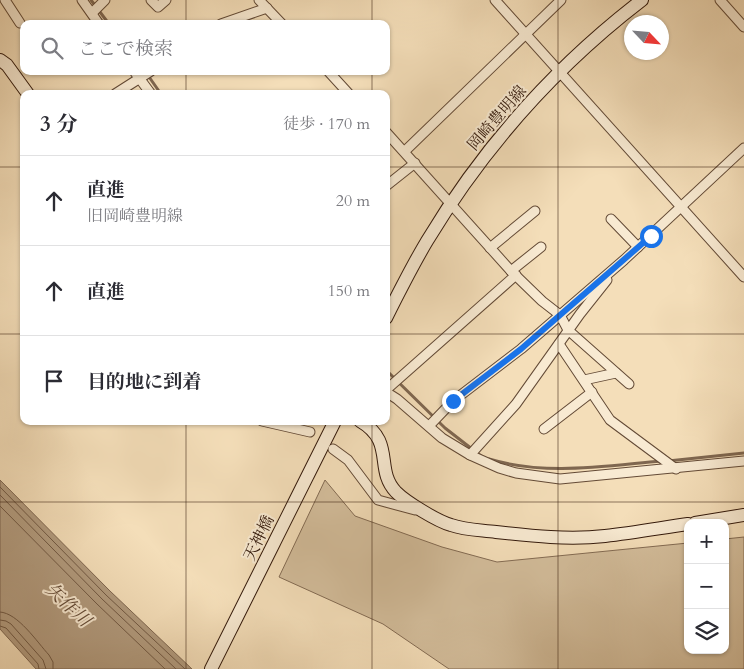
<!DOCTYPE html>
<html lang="ja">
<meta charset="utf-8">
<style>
:root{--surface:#fff;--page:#f7f7f7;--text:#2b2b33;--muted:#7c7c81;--line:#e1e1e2}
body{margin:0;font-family:Cardo,"Noto Serif JP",serif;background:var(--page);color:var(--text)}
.controls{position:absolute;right:15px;bottom:15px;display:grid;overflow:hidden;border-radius:10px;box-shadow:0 1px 4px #0004}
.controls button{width:45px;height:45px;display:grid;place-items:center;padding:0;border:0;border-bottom:1px solid var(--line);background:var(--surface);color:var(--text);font:25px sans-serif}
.compass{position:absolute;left:624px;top:15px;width:45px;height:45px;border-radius:50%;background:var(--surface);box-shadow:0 1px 4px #0004;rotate:116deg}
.stop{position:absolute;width:15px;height:15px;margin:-11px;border:4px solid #1a73e8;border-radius:50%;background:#fff}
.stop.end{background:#1a73e8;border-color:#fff;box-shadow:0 1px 5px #0008}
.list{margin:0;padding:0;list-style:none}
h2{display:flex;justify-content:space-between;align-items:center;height:65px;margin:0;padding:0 20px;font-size:21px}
h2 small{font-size:16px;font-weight:400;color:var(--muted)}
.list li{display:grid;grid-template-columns:32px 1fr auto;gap:15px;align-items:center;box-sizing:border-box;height:90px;padding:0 20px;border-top:1px solid var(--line)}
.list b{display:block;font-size:19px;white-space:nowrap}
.list p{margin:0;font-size:16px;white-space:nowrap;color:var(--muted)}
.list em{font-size:16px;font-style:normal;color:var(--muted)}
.icon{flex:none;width:28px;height:28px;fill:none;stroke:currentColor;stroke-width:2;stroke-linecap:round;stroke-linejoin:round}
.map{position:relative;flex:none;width:744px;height:669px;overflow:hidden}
.search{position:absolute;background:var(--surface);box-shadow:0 1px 4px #0004;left:20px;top:20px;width:370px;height:55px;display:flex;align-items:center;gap:12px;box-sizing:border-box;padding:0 18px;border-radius:10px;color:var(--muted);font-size:19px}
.panel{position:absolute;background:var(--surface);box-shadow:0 1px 4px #0004;left:20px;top:90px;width:370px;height:335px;border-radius:10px}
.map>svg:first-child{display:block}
</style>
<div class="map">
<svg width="744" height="669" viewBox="0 0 744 669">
<rect width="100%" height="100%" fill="#f4deb9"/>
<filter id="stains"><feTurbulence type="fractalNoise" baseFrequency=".004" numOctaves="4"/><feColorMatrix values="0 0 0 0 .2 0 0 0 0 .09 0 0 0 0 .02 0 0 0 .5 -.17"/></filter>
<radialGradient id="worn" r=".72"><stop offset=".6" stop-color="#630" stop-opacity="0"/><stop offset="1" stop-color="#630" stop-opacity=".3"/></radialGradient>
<!-- green -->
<polygon fill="#d3bd9b" stroke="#836b53" points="325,480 355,516 442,547 497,562 688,543 688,650 725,650 725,539 744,537 744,669 449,669 383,624 279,577"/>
<!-- water -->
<polygon fill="#b29b7e" stroke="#7f6750" points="0,480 110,591 192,669 36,669 0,629"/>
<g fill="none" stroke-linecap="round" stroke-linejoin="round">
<!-- shore -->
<g stroke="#725a44" stroke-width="1">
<polyline points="0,487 106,595 185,669"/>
<polyline points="0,495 102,599 176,669"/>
<polyline points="0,506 97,604 165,669"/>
<path d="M0 612C18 613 37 642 49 655L53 662V669"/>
<polyline points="0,620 6,621 11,624 43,660 46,669"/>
<polyline points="0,626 6,628 38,664 39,669"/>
</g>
<!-- stream -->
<g stroke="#7f6750" stroke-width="3">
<polyline points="91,0 109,24"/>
<polyline points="147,74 161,94"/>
<polyline points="386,370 445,428 481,456"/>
<path d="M489 459C546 476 604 466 661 461"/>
<polyline points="668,461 744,453"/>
</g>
<defs>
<g id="street">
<polyline points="5,0 20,23"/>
<polyline points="82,0 99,24"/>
<polyline points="151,0 158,7 166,0"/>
<polyline points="259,0 282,24"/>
<polyline points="495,0 744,277"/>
<polyline points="720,0 744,27"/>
<polyline points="92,13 105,0"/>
<polyline points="221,24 267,8"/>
<polyline points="134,71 151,94"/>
<polyline points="328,71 349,94"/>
<polyline points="115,94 151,71"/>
<polyline points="386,132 511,271 542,301 560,315 568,330 629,384"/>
<polyline points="405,151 561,0"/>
<polyline points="386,186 415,163"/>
<polyline points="611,219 638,247"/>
<polyline points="490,248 535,211"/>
<polyline points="511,271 541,247"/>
<polyline points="559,344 610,420 676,469"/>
<polyline points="584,380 616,373"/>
<polyline points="386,390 516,275"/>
<polyline points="386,392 397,399 442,438 470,455 499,468 516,473 560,479 744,461"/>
<polyline points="262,421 310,432"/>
<polyline points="429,426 453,401 521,349 624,260 744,148"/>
<polyline points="544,429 592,392"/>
<polyline points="333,449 348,460 378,500 415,510"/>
<polyline points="470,455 516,404 580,314 607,280"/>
</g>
<g id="secondary">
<polyline points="0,60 7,65 28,94"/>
<path d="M386 318C399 292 412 266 427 241 483 148 556 66 642 0"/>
<path d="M360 421C396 442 374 469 396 492 406 502 437 521 451 525 465 530 481 530 496 532 532 536 569 540 605 536 633 533 660 528 688 524"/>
<polyline points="695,523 744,515"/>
<polyline points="211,669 335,421"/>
</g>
</defs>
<!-- street casing -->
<use href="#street" stroke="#634a36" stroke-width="11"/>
<!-- secondary casing -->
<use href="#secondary" stroke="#33190b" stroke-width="14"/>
<!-- street -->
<use href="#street" stroke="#f8ead2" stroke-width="9"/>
<!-- secondary -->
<use href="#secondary" stroke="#f8ead2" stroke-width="12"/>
</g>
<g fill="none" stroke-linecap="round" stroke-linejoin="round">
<!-- route -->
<polyline stroke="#1a73e8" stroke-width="6" points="453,401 521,349 651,236"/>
</g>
<!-- grid -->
<path fill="none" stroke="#33190b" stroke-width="1" stroke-opacity="0.55" d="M186 0V24M372 0V24M558 0V669M186 71V94M372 71V94M0 167H24M386 167H744M0 334H24M386 334H744M186 421V669M372 421V669M0 502H744"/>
<g text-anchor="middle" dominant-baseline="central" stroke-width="4" stroke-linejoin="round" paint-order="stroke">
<!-- street labels -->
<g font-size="16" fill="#33190b" stroke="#f8ead2">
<text transform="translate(497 118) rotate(-49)">岡崎豊明線</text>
<text transform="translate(259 538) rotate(-64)">天神橋</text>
</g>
<!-- water labels -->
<g font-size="18" font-style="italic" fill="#664d39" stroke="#f8ead2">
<text transform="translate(68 605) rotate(43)">矢作川</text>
</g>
</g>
<rect width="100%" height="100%" filter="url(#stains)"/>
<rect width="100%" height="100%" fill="url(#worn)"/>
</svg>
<div class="controls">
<button>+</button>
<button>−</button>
<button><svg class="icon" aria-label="layers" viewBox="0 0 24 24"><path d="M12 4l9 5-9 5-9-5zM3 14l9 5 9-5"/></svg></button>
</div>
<svg class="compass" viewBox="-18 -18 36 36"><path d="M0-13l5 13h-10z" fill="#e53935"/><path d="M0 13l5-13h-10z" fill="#7c7c81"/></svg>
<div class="stop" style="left:651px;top:236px"></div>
<div class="stop end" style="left:453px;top:401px"></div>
<div class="search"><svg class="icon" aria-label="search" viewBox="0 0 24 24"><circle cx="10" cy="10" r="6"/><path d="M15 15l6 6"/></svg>ここで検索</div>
<section class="panel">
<h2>3 分<small>徒歩 · 170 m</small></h2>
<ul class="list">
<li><svg class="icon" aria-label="ahead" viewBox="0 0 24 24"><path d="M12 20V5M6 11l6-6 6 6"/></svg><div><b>直進</b><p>旧岡崎豊明線</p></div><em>20 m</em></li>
<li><svg class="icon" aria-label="ahead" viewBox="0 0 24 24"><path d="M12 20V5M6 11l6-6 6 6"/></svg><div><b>直進</b></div><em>150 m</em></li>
<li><svg class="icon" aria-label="arrive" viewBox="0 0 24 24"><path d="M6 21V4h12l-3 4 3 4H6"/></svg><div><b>目的地に到着</b></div></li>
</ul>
</section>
</div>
